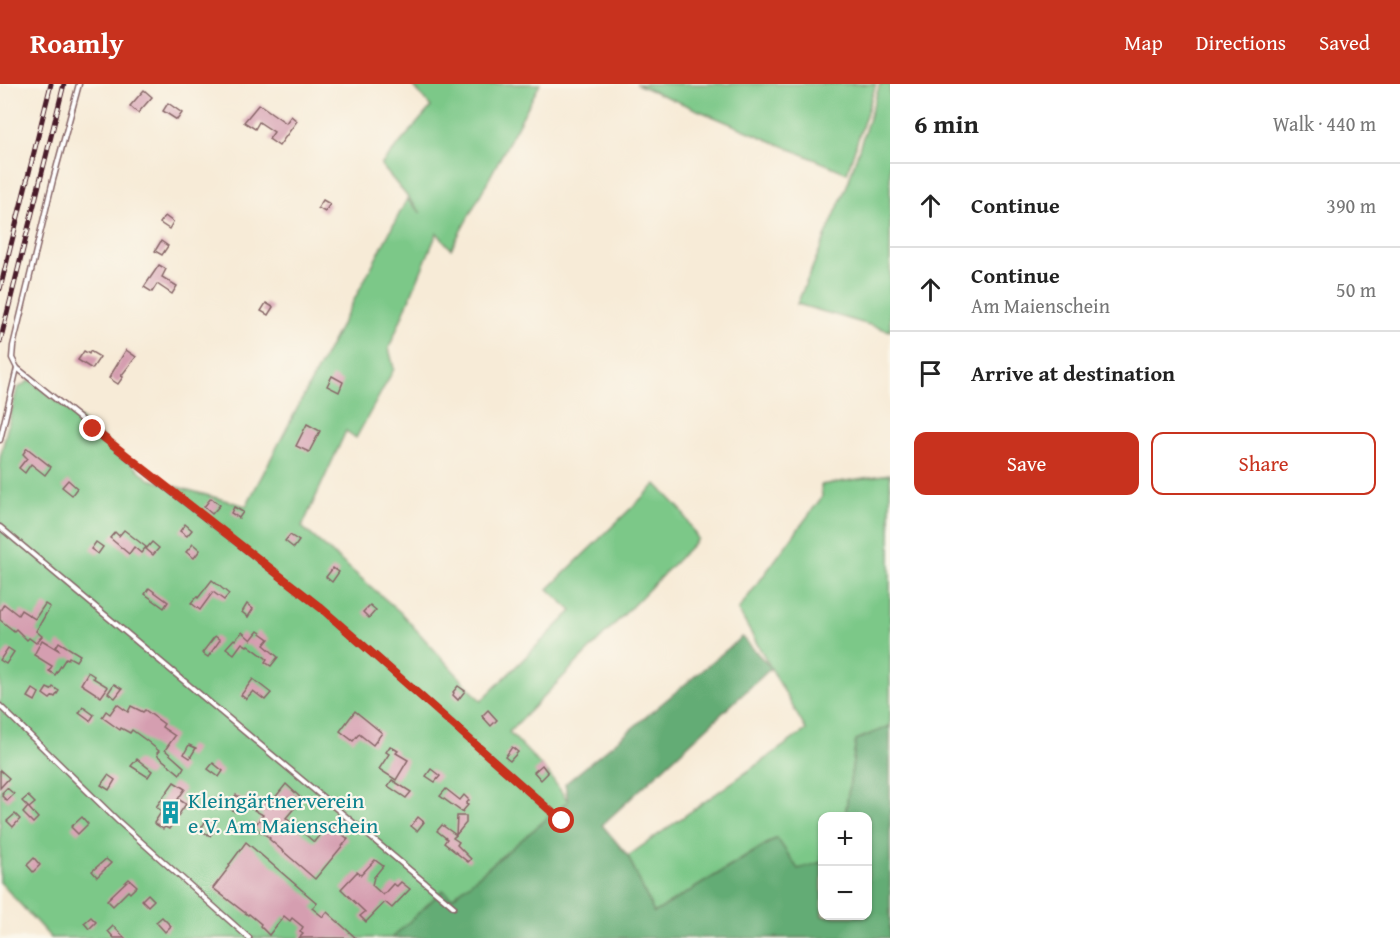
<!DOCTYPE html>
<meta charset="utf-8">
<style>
:root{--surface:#fff;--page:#f6f6f6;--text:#222;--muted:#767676;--line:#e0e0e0;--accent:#c8321e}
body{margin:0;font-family:"Gentium Book Plus",serif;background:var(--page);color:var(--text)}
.controls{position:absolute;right:18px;bottom:18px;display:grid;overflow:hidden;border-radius:12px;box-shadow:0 2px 4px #0004}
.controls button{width:54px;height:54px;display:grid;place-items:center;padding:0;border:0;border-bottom:2px solid var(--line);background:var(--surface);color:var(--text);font:30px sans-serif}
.stop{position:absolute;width:18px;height:18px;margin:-14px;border:4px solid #c8321e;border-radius:50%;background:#fff}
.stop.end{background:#c8321e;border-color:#fff;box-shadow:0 2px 6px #0008}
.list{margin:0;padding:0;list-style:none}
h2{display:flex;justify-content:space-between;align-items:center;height:78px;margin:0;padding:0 24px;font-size:26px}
h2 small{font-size:20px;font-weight:400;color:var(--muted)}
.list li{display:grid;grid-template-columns:39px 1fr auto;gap:18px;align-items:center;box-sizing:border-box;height:84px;padding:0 24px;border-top:2px solid var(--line)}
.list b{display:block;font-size:22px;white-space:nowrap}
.list p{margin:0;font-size:20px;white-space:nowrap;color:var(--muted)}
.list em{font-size:20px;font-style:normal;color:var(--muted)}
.actions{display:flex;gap:12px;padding:18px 24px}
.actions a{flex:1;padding:14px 0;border:2px solid var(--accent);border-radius:12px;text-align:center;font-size:21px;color:var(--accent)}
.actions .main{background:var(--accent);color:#fff}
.icon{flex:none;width:33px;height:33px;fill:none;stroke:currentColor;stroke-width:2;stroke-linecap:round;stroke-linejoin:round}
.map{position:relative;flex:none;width:890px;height:854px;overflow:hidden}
header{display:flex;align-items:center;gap:36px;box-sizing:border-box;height:84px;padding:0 30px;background:var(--accent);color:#fff}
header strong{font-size:28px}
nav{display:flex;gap:33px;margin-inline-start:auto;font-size:21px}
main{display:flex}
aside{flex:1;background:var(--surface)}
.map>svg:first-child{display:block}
</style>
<header>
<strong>Roamly</strong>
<nav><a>Map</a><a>Directions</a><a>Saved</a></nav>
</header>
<main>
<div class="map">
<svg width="890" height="854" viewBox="0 0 890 854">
<rect width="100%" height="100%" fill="#fbf7ec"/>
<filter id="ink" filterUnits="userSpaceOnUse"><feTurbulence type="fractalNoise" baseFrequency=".0167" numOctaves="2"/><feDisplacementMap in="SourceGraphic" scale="12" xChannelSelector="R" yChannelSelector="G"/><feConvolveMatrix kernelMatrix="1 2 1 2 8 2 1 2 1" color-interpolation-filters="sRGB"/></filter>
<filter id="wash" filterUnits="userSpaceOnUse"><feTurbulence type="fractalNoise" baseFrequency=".008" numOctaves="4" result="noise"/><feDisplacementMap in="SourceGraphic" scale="24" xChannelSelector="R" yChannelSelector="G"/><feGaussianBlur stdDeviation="1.35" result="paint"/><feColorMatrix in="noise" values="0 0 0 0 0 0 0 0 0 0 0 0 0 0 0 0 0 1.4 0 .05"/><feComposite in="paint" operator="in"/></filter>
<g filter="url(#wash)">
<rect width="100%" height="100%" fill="#f7ebd7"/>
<!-- green -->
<g fill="#7bc888" stroke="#62745a" stroke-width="1.5">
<polygon points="412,0 540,0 451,165 437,149 389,264 394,285 356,354 346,347 302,443 400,528 481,617 572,527 548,505 656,400 681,426 698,455 509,648 548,689 568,717 452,814 442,807 392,854 51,854 0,798 0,374 17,305 30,296 93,345 149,395 246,422 407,115 421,129 381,81 431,23"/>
<polygon points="636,0 876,0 847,89"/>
<polygon points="880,0 890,0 890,247 797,220 848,99"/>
<polygon points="890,390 890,642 856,656 845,732 822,732 822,778 798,786 776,754 654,829 628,772 806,646 738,526 822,413 821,401"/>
</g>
<!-- forest -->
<polygon fill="#64ac74" stroke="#576650" stroke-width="1.5" points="742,553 771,584 602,741 628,772 654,829 777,754 798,785 822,778 822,832 868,832 868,732 845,732 856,656 890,642 890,854 392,854 443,806 452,814 568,717 565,700"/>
<g id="blocks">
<!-- building -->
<g fill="#d59eb0">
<polygon points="144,6 152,13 138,29 130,22"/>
<polygon points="168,19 182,29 177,36 163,27"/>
<polygon points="259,20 286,39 291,32 297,37 279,62 269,55 274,48 259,38 255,45 244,38"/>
<polygon points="323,116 330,120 325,128 318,124"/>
<polygon points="165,132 173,138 169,145 160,139"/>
<polygon points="161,157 168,162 162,171 155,167"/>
<polygon points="159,181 166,185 162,193 177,202 172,210 157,200 152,208 144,203"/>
<polygon points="266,219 273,223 268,231 261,227"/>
<polygon points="126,266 136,273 121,292 123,293 118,300 109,294"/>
<polygon points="84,267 89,270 90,267 100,273 92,285 78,276"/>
<polygon points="332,292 343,298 339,308 327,302"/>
<polygon points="307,340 320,347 309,368 296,362"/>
<polygon points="27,364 51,383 45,391 31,380 25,389 19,384 27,374 23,370"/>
<polygon points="68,396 77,404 72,411 62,403"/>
<polygon points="211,414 220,421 212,430 204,423"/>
<polygon points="234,423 243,428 239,434 231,429"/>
<polygon points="185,440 192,446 187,452 180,447"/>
<polygon points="124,446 146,463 141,469 134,463 129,470 110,454 115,448 119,452"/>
<polygon points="290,451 299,457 294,464 285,457"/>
<polygon points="96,458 103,463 98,470 91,465"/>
<polygon points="152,458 159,464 153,471 146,465"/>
<polygon points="193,460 200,466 194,474 186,468"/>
<polygon points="333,484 339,488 332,498 326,493"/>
<polygon points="212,496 229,510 224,516 213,508 200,526 191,519 196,513 198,514"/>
<polygon points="149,504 168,518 164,524 145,510"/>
<polygon points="4,520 18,531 21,526 35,535 45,520 50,523 36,547 42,552 36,559 29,554 27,556 16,545 14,547 0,536 0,527"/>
<polygon points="247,520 253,525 248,533 242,528"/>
<polygon points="370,521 376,526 369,534 363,528"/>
<polygon points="258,547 269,555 264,561 278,573 271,582 265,578 267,575 248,561 247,562 242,559 234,570 226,564 234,555 235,556 242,548 251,556"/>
<polygon points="215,552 220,556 208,573 202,569"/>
<polygon points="42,556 60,567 56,563 59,558 80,571 76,577 69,573 68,575 66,574 55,591 49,587 52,582 34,571"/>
<polygon points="8,564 14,568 6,580 0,576"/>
<polygon points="88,588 94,592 93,594 108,603 101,613 81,600"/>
<polygon points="253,595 271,609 265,616 253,607 246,615 241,611"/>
<polygon points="114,600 122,605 115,614 108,609"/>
<polygon points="458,602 465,607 458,616 453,611 454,609 453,608"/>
<polygon points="53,603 59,607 55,613 53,612 50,615 43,610 47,604 51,606"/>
<polygon points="33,605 39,609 35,617 28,613"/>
<polygon points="117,620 128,628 131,622 143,628 145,626 164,640 162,643 175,652 165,666 184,683 180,690 158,672 157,669 159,667 147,657 132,646 130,649 121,644 120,646 102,633 106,627 110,630"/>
<polygon points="83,623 94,631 90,637 79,629"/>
<polygon points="488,626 497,636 491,642 482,632"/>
<polygon points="355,627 382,649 373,661 359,650 353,657 340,647"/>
<polygon points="189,661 196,664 190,674 184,670"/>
<polygon points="390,662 398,667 396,669 408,676 396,696 379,685 389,670 386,668"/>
<polygon points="512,663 518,668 510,677 505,673"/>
<polygon points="137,675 152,687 148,693 131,682"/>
<polygon points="213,679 223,687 219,693 208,685"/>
<polygon points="542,681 548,689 541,696 534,688"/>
<polygon points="431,685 440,692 435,698 426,692"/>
<polygon points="0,686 9,694 0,704"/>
<polygon points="108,691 115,696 109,706 101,701"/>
<polygon points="392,696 411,708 406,714 388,702"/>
<polygon points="174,698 185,705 178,715 186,720 169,745 165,743 163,745 154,739 162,727 156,723"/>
<polygon points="286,700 302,715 286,734 314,758 329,739 348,755 315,795 269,755 270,754 254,743 263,731 242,719 249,710 269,721"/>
<polygon points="7,704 14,710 7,717 2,712 3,710 2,709"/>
<polygon points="446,705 460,716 464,711 469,716 466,720 468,721 462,728 440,712"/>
<polygon points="236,711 243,715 235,728 228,723"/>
<polygon points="28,712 35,719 29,724 38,734 33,739 23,729 28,723 22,717"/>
<polygon points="15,730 20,735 13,743 7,737"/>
<polygon points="457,732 466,732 466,739 456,751"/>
<polygon points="82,733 88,740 78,750 71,743"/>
<polygon points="418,733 424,738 417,747 411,742"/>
<polygon points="205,738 215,744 210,752 200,746"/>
<polygon points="442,741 456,751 453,754 459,758 457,761 471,775 468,778 444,759 447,755 437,747"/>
<polygon points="246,758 317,819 312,824 323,833 327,828 356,854 299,854 303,850 300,848 303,843 292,834 290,837 284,832 269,851 260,842 261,840 249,830 248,831 213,804 230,782 229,781"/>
<polygon points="34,774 40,781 33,788 27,781"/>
<polygon points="106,775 111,779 97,793 92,787"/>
<polygon points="375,776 383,782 374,793 372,801 383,811 393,800 397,802 401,798 410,805 392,824 385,818 366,838 360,832 365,828 341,805 357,788 361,791"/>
<polygon points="129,795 137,802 130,809 128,807 113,822 107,816"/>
<polygon points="148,810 154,816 148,822 142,816"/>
<polygon points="91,833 96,838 89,845 84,839"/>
<polygon points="162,833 171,842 165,848 156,838"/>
<polygon points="113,842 125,854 114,854 108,847"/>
</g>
</g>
</g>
<g filter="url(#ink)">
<use href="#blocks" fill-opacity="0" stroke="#876667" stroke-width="1.5"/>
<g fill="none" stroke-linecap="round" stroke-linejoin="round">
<defs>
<g id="lane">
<polyline points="17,284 150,391 321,524 562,737"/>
<polyline points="0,356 17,284 12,274 13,262 53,96 79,0"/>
<polyline points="0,443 454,823"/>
<polyline points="0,622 118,737 249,854"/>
</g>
</defs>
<!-- lane casing -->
<use href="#lane" stroke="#876667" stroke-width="7"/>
<!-- lane -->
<use href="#lane" stroke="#fff" stroke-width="4"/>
<defs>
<g id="rail">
<polyline points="0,205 51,0"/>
<polyline points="0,258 64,0"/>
</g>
</defs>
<!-- rail casing -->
<use href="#rail" stroke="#4a1f2b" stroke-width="5"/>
<!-- rail -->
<use href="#rail" stroke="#fbf7ec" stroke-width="3" stroke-dasharray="9" stroke-linecap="butt"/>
</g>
</g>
<g fill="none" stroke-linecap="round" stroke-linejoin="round" filter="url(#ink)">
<!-- route -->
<polyline stroke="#c8321e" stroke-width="8" points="93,345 321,524 562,737"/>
</g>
<!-- icons -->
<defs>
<symbol id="building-bare" viewBox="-9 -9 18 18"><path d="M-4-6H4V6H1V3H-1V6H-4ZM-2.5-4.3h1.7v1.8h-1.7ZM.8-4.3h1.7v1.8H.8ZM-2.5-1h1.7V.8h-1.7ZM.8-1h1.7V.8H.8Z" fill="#0f9aa8" stroke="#fbf7ec" stroke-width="2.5" paint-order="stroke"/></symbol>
</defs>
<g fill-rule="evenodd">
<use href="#building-bare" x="154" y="712" width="33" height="33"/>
</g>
<g text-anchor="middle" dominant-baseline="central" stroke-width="4.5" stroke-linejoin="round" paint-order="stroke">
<!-- culture labels -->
<g font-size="22" fill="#0d838f" stroke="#fbf7ec" text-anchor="start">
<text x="188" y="716">Kleingärtnerverein<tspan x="188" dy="25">e.V. Am Maienschein</tspan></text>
</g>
</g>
</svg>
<div class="controls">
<button>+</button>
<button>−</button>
</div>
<div class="stop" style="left:562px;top:737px"></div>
<div class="stop end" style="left:93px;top:345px"></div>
</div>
<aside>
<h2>6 min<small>Walk · 440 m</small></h2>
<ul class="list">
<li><svg class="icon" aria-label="ahead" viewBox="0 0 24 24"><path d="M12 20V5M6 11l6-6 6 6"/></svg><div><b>Continue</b></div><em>390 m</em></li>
<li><svg class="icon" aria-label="ahead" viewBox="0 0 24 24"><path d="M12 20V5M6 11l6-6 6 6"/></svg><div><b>Continue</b><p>Am Maienschein</p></div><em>50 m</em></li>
<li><svg class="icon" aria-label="arrive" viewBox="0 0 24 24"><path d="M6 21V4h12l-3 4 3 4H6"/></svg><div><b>Arrive at destination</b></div></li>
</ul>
<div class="actions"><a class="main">Save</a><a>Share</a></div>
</aside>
</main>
